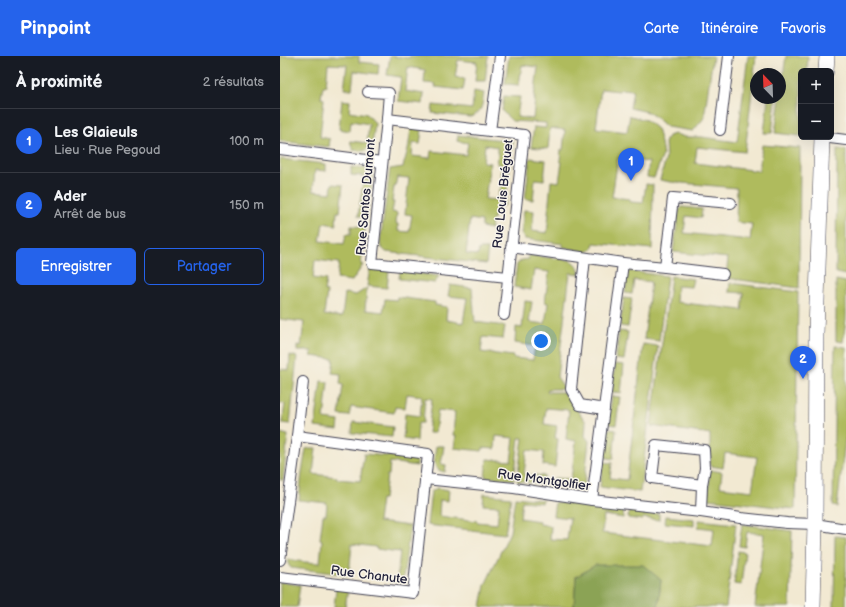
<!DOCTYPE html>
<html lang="fr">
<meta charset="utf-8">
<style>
:root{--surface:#171b24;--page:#242831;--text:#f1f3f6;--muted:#9ea1a6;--line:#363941;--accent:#2563eb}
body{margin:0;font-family:"Balsamiq Sans",sans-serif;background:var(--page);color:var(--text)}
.controls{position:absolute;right:12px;top:12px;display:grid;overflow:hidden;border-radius:6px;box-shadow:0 4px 16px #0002}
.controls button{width:36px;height:36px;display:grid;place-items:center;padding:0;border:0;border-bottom:1px solid var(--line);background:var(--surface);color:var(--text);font:20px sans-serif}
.compass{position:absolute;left:470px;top:12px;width:36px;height:36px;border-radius:50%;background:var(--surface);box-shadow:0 4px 16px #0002;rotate:337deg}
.you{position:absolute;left:261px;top:285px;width:14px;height:14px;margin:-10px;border:3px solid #fff;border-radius:50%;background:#1a73e8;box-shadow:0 0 0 6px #1a73e833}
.badge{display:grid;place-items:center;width:26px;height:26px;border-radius:50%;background:var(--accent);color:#fff;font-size:13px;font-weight:700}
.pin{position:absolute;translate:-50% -33px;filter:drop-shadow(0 1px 2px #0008)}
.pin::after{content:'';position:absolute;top:21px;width:14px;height:12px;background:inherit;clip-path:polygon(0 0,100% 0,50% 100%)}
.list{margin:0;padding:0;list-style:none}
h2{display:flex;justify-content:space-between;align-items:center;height:52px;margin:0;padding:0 16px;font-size:17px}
h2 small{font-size:13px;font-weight:400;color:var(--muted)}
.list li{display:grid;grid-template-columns:26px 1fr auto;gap:12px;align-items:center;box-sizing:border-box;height:64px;padding:0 16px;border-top:1px solid var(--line)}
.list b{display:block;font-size:15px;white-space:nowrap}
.list p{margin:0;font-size:13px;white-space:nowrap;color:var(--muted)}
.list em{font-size:13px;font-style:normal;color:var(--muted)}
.actions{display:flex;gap:8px;padding:12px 16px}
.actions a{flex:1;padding:9px 0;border:1px solid var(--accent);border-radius:6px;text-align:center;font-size:14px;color:var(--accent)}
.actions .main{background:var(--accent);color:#fff}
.map{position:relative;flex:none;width:566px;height:551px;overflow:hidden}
header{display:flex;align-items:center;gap:24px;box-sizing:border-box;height:56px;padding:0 20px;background:var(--accent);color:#fff}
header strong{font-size:19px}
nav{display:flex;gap:22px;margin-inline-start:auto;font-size:14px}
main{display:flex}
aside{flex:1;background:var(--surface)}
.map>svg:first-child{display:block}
</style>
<header>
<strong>Pinpoint</strong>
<nav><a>Carte</a><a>Itinéraire</a><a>Favoris</a></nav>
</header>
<main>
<aside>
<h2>À proximité<small>2 résultats</small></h2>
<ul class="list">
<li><span class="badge">1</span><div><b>Les Glaieuls</b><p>Lieu · Rue Pegoud</p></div><em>100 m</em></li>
<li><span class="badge">2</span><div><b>Ader</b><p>Arrêt de bus</p></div><em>150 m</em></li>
</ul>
<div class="actions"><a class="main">Enregistrer</a><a>Partager</a></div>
</aside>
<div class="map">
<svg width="566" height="551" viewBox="0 0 566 551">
<rect width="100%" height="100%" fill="#f7f3e8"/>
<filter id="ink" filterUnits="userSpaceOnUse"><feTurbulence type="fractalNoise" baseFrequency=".025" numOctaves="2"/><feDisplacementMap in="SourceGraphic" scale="8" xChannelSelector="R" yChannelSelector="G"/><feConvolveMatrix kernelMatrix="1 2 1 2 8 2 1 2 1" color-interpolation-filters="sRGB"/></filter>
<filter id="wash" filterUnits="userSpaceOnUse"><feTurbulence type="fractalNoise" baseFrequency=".012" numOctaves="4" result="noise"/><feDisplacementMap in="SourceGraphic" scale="16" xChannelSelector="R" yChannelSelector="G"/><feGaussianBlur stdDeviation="0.9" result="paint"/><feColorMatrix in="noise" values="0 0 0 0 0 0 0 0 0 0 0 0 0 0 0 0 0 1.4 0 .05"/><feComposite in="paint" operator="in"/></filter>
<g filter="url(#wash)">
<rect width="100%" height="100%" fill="#f2e9d2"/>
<!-- green -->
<g fill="#afbb5d" stroke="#686e4c" fill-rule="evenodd">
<polygon points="0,0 79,0 79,6 99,8 98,18 74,15 72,33 64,33 67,9 48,8 46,30 43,30 41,42 44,43 40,81 50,83 49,91 0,85"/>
<polygon points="110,0 129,2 130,0 208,0 205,25 195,25 197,6 178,4 175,21 185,23 183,34 155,31 156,28 144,27 145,14 128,11 125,35 144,38 143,48 118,45 121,21 107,19"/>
<polygon points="229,0 433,0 424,62 413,75 387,71 378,63 368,56 350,52 353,34 340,33 339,35 321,33 316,72 347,76 350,59 351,60 366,64 377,73 381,87 383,99 374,122 367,121 369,106 338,102 332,141 350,143 350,146 363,147 366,128 373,129 372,193 314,187 312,193 307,196 283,191 283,188 245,183 241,178 244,154 254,155 252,175 267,177 269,157 268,157 271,125 279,126 282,106 280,105 281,94 283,94 285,74 270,72 268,93 251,91 254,71 266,72 266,67 232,65 222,55 224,40 240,41 237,61 253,63 255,42 254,42 258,11 242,9 239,29 225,28"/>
<polygon points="468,0 476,0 465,96 417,91 415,107 479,115 482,89 520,92 519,232 446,222 448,202 393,196 399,154 402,151 422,153 421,162 406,160 404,177 470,184 472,168 456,166 457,132 391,126 380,124 386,102 385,87 388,80 395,78 405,81 422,81 457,86"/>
<polygon points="506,0 528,0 527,15 521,15 521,68 520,80 495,77"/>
<path d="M194 35 204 37C202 48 203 57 190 61L152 57 153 49 192 53Z"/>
<polygon points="488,42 496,42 492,77 484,77"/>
<polygon points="62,44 70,45 69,55 87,58 95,67 92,90 84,95 73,94 70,85 87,87 89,68 71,65 70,75 59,73"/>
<path d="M131 73 142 74 140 88 133 87 132 100 150 102 151 95 186 99 188 87 177 85 178 79 233 85 225 149 217 152 212 166 211 173 202 171V165L190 163 186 198 198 199 199 193H208L206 208 106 196 101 191 100 187 110 113 123 111 128 93ZM205 89 217 91V97H218L217 108 223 109 221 119H223L221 134H219L218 144 205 143 210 107 203 106ZM117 121 129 122 125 158 132 159 129 176 118 175V168H116L117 157 112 156 114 146H112L114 131H115Z"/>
<polygon points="557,93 566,94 566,219 556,217"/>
<polygon points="250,102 266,104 264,124 255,123 253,144 245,143"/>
<path d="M0 103 46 108V115L35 114 33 135 51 137 52 128 63 129 60 156H57L56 169 43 167 40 185 64 188 66 178H71V170L85 171 81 209H83L72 225 57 223 59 207 35 204 33 222 46 224 44 235 47 236 44 259 62 261 65 237 76 239 87 232 85 254 103 256 105 243 117 244V241L155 246V249L167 251 166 264 183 267 187 242 168 240 170 229 192 232 195 266 225 270 223 283 203 281 201 296 233 300V302L253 304 255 290 235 287 236 271 242 272 245 245 252 246 249 266 265 268 268 247 265 246 269 216 254 214 251 234 234 231 237 208 242 204 249 203 248 199 289 204 293 206 298 211 300 218 290 217 277 321 285 333H268L267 336H283L293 348 306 366 305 380 309 385 304 429C296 435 282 430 273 429L274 422 291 423 296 385 286 383 289 354 266 352 264 368 277 370 275 382 278 383 275 411 263 409 264 396 247 394 244 418 264 420 263 428 237 425 243 382H239L234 424 205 421 207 403 231 405 234 382 216 380 215 393 203 392 202 395 174 392 176 379H173L175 356 158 354 155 377H148L152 343 145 342 143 367H138L137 385 123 383 125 358 140 360 142 340 127 338 125 352 115 351 114 357 71 351 69 360 59 359 63 329 60 328 61 318 52 317 54 303 31 300 32 295H17V289L21 290 24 266 0 263Z"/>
<polygon points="71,111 88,113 93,118 87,161 78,160 84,120 71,119"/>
<polygon points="90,212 109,214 107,232 87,230"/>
<polygon points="120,215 159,220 155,227 119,223"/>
<polygon points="348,215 387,220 379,285 364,283 371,226 354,224 352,238 345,237"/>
<polygon points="391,220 413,223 411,231 397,230 396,246 462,254 464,237 449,236 450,227 518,236 515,453 428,443 430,414 442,416 440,431 472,435 477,401 445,397 443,412 430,410 430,378 371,370"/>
<polygon points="556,224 566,226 566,263 563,286 556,285"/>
<polygon points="344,242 352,243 348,271 340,270"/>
<polygon points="339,275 348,276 344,304 336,303"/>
<polygon points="363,288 378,290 360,436 320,431 323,406 332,407 330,422 347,424"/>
<polygon points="555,290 566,291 566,378 557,451 553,450"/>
<polygon points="10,299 17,301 10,368 2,367 5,348 0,347 0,313 9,314"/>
<polygon points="335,308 344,309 341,337 332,336"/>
<polygon points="41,325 48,326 44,363 59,365 58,374 35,371"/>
<polygon points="332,340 340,341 336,369 328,368"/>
<polygon points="73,366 113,371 112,381 72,377"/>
<polygon points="327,373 336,374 333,403 323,401"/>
<polygon points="0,377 8,379 3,424 0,424"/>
<path d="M156 390H164L161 408 166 409 165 416C150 414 155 401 156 390Z"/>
<path d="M30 392H36L33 418 57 421V423L80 425 84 398 132 402 136 404 137 407V410L110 406 109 419H107L104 443H101L98 466 130 470 123 523 117 522 120 496 96 493V491L72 488 69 519 11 512C8 509 8 507 8 503L24 506 40 507 42 484 40 483 43 459H46L47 447 19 444 22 416 26 393Z"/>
<polygon points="157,432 169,434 168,445 160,444 159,460 197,465 197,466 217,468 219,450 203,449 204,438 231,441 229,454 225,478 147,469 151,436"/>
<polygon points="235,441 263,444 262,447 242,445 240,462 259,465 259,468 271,470 270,483 287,484 290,462 273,460 275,446 344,454 343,462 324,459 322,477 432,490 434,473 418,471 419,464 456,468 446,551 378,551 381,524 296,520 294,551 201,551 205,529 230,476"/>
<polygon points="349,455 379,458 379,464 363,462 362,464 348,462"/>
<polygon points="386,460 414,463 414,470 385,467"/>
<polygon points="462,468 512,475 510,551 475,551 484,478 467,476 465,491 459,490"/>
<polygon points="555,480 566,481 566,551 554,551"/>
<polygon points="458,495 465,496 461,529 454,528"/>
<polygon points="0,526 20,529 17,551 0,551"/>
<polygon points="56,533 68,534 65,551 54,551"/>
</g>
<!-- forest -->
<polygon fill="#8ba354" stroke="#566248" points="315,509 363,509 381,524 378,551 294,551 296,521"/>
</g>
<g filter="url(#ink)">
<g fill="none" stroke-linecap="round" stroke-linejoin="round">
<defs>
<g id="street">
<polyline points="220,0 210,75 244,79 224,259"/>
<polyline points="88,36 109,37 107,63"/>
<polyline points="440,74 449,0"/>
<polyline points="210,75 107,63 92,207 228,221"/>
<polyline points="542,81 566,84"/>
<polyline points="0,93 102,106"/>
<polyline points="231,191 343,207 385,211 393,142 451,147"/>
<polyline points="305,202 291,333 300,349 324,353"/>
<polyline points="385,211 443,218"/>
<polyline points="17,380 23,326"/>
<polyline points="145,423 234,432 312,444 421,456 461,462 507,467 535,468 566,473"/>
<polyline points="312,444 343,207"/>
<polyline points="421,456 422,429 425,412 424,394 376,389 372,422 422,429"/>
<polyline points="0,504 17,380 148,398 133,537 0,521"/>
</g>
<g id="primary">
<polyline points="546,15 547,0"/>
<polyline points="533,551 535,468 536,278 542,81"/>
</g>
</defs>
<!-- street casing -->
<use href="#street" stroke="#414052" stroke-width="12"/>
<!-- primary casing -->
<use href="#primary" stroke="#414052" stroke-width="16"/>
<!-- street -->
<use href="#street" stroke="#fff" stroke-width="10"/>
<!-- primary -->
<use href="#primary" stroke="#fff" stroke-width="15"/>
</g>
</g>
<g text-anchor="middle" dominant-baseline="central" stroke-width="3" stroke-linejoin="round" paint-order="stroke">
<!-- street labels -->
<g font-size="13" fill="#22223b" stroke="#f7f3e8">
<text transform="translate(223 138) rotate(-84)">Rue Louis Bréguet</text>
<text transform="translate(86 141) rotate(-85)">Rue Santos Dumont</text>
<text transform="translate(264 424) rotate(8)">Rue Montgolfier</text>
<text transform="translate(89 519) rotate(7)">Rue Chanute</text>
</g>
</g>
</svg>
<div class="controls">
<button>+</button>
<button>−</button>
</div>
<svg class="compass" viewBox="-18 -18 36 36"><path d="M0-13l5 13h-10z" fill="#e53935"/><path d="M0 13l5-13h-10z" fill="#9ea1a6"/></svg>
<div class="you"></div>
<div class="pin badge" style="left:351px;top:125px">1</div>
<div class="pin badge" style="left:523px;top:323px">2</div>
</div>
</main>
